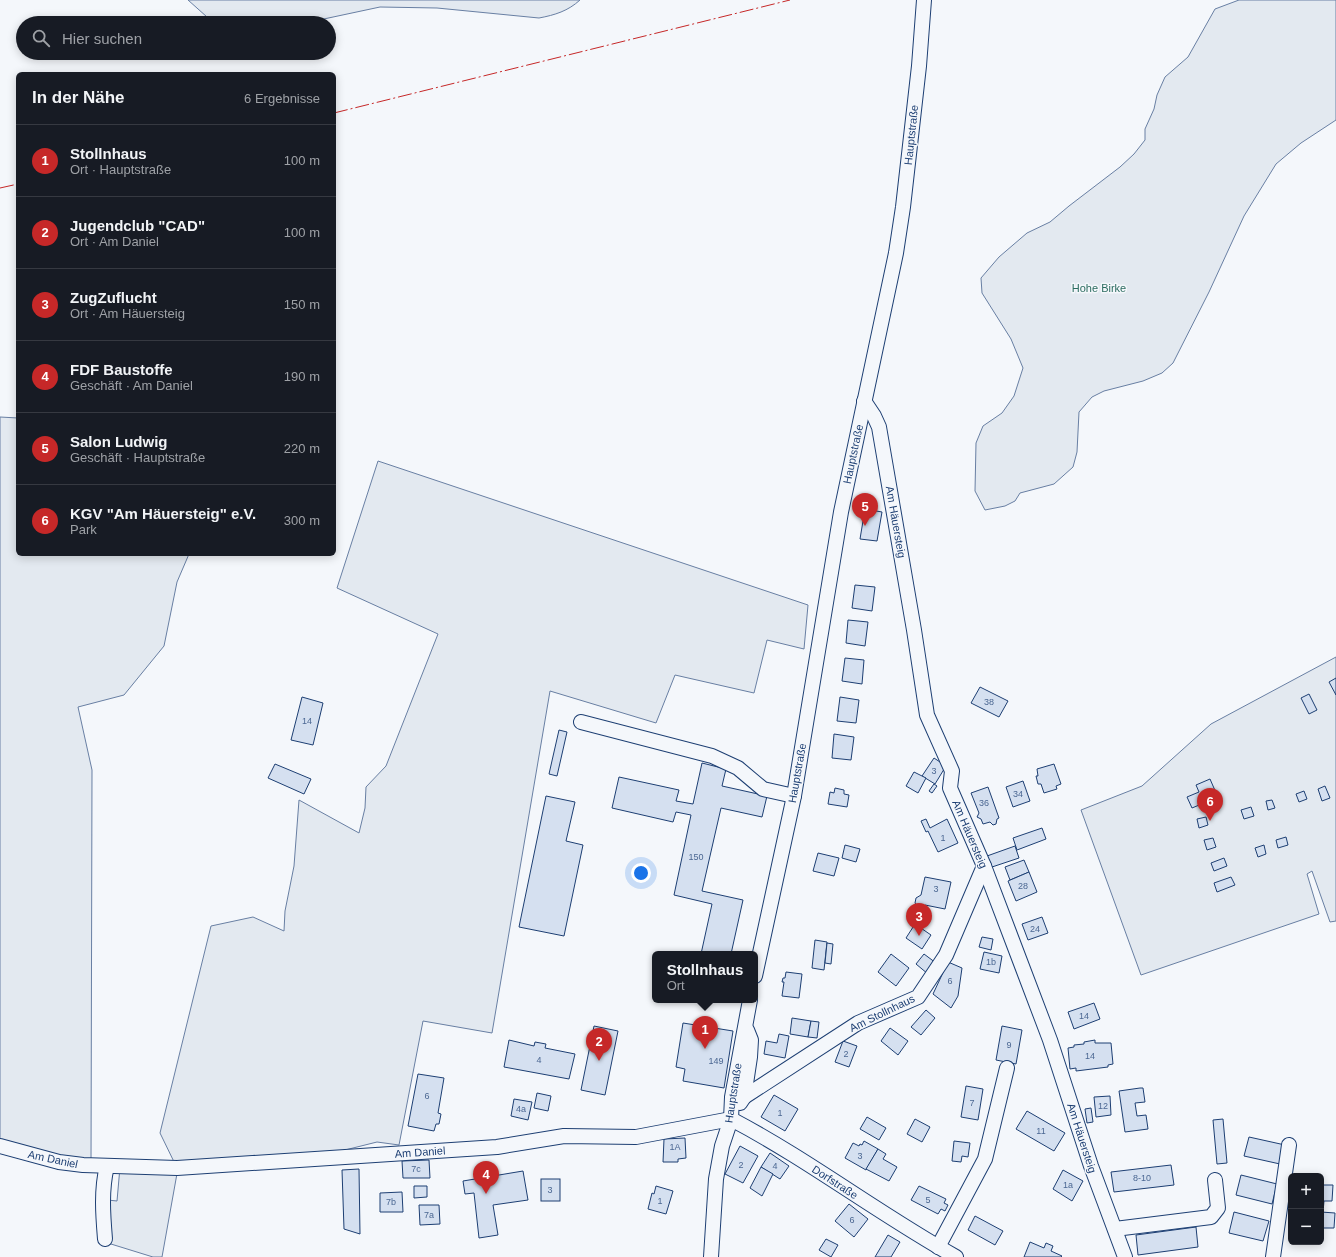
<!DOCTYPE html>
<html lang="de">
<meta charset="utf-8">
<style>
:root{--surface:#171b24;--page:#20242c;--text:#f1f3f6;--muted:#9ea1a6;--line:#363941;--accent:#c62828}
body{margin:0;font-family:Arial,sans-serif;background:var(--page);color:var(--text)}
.controls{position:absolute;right:12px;bottom:12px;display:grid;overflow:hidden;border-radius:6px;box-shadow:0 2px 10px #0003}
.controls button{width:36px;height:36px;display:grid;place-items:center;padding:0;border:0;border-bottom:1px solid var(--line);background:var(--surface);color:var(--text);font:20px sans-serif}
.you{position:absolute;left:641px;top:873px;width:14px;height:14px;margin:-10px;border:3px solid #fff;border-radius:50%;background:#1a73e8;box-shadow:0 0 0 6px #1a73e833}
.badge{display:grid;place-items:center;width:26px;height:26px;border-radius:50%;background:var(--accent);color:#fff;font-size:13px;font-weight:700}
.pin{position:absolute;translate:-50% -33px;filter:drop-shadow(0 1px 2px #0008)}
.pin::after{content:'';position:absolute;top:21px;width:14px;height:12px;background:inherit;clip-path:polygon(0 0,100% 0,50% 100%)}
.popup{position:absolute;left:652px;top:951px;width:106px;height:52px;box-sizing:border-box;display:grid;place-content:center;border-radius:6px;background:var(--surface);filter:drop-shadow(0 1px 3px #0005);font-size:13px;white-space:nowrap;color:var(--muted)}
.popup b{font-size:15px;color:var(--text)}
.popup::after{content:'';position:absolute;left:50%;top:100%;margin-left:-8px;border:8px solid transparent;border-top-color:var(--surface)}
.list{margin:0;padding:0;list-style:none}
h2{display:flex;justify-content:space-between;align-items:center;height:52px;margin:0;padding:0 16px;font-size:17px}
h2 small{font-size:13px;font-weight:400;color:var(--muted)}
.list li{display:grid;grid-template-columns:26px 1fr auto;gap:12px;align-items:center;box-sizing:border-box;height:72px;padding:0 16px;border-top:1px solid var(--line)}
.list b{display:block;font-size:15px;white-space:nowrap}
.list p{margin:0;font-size:13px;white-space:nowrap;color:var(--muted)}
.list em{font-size:13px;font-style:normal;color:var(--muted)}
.icon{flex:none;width:22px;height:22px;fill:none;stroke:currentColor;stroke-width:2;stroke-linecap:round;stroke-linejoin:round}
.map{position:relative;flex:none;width:1336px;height:1257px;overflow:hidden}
.search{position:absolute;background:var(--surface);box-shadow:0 2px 10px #0003;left:16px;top:16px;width:320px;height:44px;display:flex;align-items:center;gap:10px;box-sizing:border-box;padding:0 14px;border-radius:22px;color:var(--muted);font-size:15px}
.panel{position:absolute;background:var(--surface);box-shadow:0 2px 10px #0003;left:16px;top:72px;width:320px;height:484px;border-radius:6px}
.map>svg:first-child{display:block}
</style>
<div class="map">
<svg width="1336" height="1257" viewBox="0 0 1336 1257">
<rect width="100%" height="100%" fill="#f4f7fb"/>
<!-- green -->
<g fill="#e3e9f0" stroke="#687fa3">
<path d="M188 0H580C568 11 555 15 539 18L437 8 380 7 305 23H216L207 17Z"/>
<polygon points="1239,0 1336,0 1336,120 1301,143 1276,164 1244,216 1209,292 1173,363 1162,373 1143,381 1104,391 1092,397 1079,412 1077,452 1073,467 1054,484 1020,493 1015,501 1005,506 985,510 975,491 976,443 983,426 1002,413 1014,396 1023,368 1011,339 982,293 981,278 999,257 1027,233 1050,222 1069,206 1120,167 1134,154 1145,140 1145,129 1154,109 1157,95 1165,77 1188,57 1215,9"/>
<polygon points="0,417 18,418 18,554 189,554 177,582 164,646 124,695 78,707 92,770 91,1166 0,1146"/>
<polygon points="378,461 808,605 804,649 767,640 754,693 675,675 656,723 550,691 492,1033 423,1021 399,1145 377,1142 341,1151 178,1168 162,1257 153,1257 98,1240 98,1199 117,1201 120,1167 177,1168 160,1133 211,926 253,917 284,931 285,911 294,866 299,800 359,833 365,808 366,787 386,766 438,634 337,588"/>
<polygon points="1336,657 1336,921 1330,922 1312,871 1307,874 1319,914 1141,975 1081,810 1142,786 1211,724"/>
</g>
<!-- building -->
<g fill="#d5e0f0" stroke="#1d3f73">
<polygon points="865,509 882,512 877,541 860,539"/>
<polygon points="855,585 875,587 872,611 852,608"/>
<polygon points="848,620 868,622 865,646 846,643"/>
<polygon points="845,658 864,660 862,684 842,681"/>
<polygon points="1336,678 1336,695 1329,682"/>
<polygon points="980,687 1008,701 999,717 971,703"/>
<polygon points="1309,694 1317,710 1309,714 1301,698"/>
<polygon points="302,697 323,703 313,745 291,740"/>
<polygon points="840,697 859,700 856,723 837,721"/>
<polygon points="559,730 567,732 557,776 549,774"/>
<polygon points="834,734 854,737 851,760 832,758"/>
<polygon points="934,758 946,766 935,784 922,776"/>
<polygon points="702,763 726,769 722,786 767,796 762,817 721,808 702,891 743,900 731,954 701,954 712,904 674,895 691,815 676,812 673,822 612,808 619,777 679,790 676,801 693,804"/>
<polygon points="275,764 311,779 304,794 268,778"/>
<polygon points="1054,764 1061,784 1056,786 1057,789 1044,793 1041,784 1038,784 1036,776 1038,776 1037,769"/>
<polygon points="914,772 926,778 918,793 906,786"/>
<polygon points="1210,779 1220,802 1206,808 1204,803 1192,808 1187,797 1199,792 1196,785"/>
<polygon points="1023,781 1030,801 1013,807 1006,787"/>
<polygon points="934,784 937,786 932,793 929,791"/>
<polygon points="1325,786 1330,798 1322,801 1318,789"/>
<polygon points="988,787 999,818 997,819 996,824 993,825 990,822 983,824 981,819 977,817 979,813 971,793"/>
<polygon points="835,788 844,790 844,794 849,795 847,807 828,804 830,792 834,793"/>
<polygon points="1304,791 1307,799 1299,802 1296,794"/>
<polygon points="546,796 575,802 566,841 583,845 564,936 519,927"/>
<polygon points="1272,800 1275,808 1268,810 1266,801"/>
<polygon points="1251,807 1254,816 1244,819 1241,810"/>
<polygon points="1206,817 1208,825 1199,828 1197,819"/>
<polygon points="926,819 930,828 947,819 958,843 938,852 928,831 926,832 921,821"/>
<polygon points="1042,828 1046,839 1017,850 1013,838"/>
<polygon points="1286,837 1288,845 1278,848 1276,840"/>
<polygon points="1213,838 1216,847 1207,850 1204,840"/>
<polygon points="845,845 860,849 856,862 842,858"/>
<polygon points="1264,845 1266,854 1258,857 1255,848"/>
<polygon points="1015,846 1019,858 992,867 987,856"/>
<polygon points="818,853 839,858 834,876 813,871"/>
<polygon points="1224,858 1227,866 1214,871 1211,863"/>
<polygon points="1024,860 1029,872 1010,880 1005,867"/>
<polygon points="1029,872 1037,892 1016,901 1008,881"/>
<polygon points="925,877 951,882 945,909 925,905 922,908 918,907 915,903 916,898 921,895"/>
<polygon points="1231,877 1235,885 1217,892 1214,883"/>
<polygon points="1042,917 1048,933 1028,940 1022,924"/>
<polygon points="915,924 931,935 922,949 906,938"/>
<polygon points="982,937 993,939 991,950 979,947"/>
<polygon points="815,940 827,942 824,970 812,968"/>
<polygon points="827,943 833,944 831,964 825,963"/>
<polygon points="984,952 1002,956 999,973 980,969"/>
<polygon points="891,954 909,968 896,986 878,972"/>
<polygon points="924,954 936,963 928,974 916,964"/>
<polygon points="948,962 962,968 958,996 951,1008 933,994"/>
<polygon points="786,972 802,974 799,998 782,996 784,982 782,982 783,978 785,978"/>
<polygon points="1094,1003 1100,1019 1074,1029 1068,1012"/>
<polygon points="926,1010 935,1018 921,1035 911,1027"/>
<polygon points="792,1018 811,1021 808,1037 790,1034"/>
<polygon points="811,1021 819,1022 817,1038 808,1037"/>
<polygon points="683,1023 733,1031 724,1088 683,1081 685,1069 676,1067"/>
<polygon points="594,1026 618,1031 605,1095 581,1090"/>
<polygon points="1002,1026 1022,1030 1016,1064 996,1060"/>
<polygon points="890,1028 908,1041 898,1055 881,1041"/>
<polygon points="779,1034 789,1036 785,1058 764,1054 766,1041 777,1043"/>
<polygon points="509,1040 534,1046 535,1042 546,1044 545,1048 575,1054 569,1079 504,1067"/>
<polygon points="1095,1040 1095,1043 1111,1043 1113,1064 1108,1065 1108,1067 1076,1071 1076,1068 1070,1069 1068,1048 1074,1047 1074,1045 1084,1044 1084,1042"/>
<polygon points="843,1041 857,1046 849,1067 835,1062"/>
<polygon points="418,1074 444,1078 438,1113 441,1114 439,1124 436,1124 434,1131 408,1126"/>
<polygon points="966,1086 983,1089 978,1120 961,1117"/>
<polygon points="1140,1088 1143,1088 1145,1102 1135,1103 1137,1116 1146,1115 1148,1129 1125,1132 1119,1091"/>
<polygon points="537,1093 551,1096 548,1111 534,1108"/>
<polygon points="774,1095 798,1109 785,1131 761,1117"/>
<polygon points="1110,1096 1111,1115 1096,1117 1094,1097"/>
<polygon points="514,1099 532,1102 528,1120 511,1116"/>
<polygon points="1091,1108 1093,1122 1087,1123 1085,1109"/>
<polygon points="1027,1111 1065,1133 1054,1151 1016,1129"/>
<polygon points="867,1117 886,1128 879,1140 860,1129"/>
<polygon points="915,1119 930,1127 922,1142 907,1134"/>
<polygon points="1223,1119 1227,1163 1217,1164 1213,1120"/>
<polygon points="1249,1137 1285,1145 1280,1164 1244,1156"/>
<polygon points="685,1138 686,1158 678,1159 678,1162 663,1162 664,1139"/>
<polygon points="864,1141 878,1149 866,1170 845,1158 853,1143 859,1146 860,1144 862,1145"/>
<polygon points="954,1141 970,1143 968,1157 962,1156 961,1162 952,1161"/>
<polygon points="740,1146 758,1156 743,1183 725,1174"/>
<polygon points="878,1149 886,1154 883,1159 897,1167 889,1181 866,1169"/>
<polygon points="770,1153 789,1166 780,1179 761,1167"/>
<polygon points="429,1160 430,1178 403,1178 402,1161"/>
<polygon points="1171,1165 1174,1185 1114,1192 1111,1172"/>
<polygon points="761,1167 773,1174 762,1196 750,1188"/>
<polygon points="359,1169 360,1234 344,1229 342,1170"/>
<polygon points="1063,1170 1083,1181 1072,1201 1053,1189"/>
<polygon points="523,1171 528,1200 493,1205 498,1235 479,1238 474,1193 465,1194 463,1181"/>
<polygon points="1241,1175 1277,1184 1272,1204 1236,1195"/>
<rect x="541" y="1179" width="19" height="22"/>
<polygon points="1321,1185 1333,1185 1332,1201 1321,1201"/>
<polygon points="414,1186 427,1186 427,1197 414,1198"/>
<polygon points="656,1186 673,1191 666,1214 648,1209 652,1193 654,1194"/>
<polygon points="919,1186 946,1199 944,1203 948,1205 945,1211 941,1209 938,1214 911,1200"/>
<polygon points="402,1192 403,1212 380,1212 380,1193"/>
<polygon points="1321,1201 1324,1201 1323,1212 1321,1212"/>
<polygon points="849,1204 868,1219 854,1237 835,1221"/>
<polygon points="419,1205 439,1205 440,1224 420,1225"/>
<polygon points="1234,1212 1269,1221 1263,1241 1229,1233"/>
<polygon points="1321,1212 1335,1213 1334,1228 1321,1228"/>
<polygon points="975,1216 1003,1231 995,1245 968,1230"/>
<polygon points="1196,1227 1198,1247 1138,1255 1136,1235"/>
<polygon points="888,1235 900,1242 891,1257 875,1257"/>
<polygon points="826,1239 838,1245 831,1257 819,1250"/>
<polygon points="1030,1242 1044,1248 1046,1243 1053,1246 1051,1251 1062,1256 1061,1257 1024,1257"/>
</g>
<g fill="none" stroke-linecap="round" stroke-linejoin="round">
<defs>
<g id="minor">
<polyline points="864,401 874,416 879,427 914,630 927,715 952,771 950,788 984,866 1050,1040 1091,1166 1125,1257"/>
<polyline points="581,722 712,756 738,768 763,789 794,796"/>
<polyline points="755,976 794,796 841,512 896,253 903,207 919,66 924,0"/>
<polyline points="744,1097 858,1023 918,997 946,955 984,866"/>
<polyline points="740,1103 744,1097 750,1057 751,1040 747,1030"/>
<path d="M731 1119C809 1160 879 1214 956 1257"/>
<polyline points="0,1146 59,1162 83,1165 177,1168 497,1147 564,1136 636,1137 731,1119"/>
<polyline points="1115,1229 1211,1217 1218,1208 1215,1180"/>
<path d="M105 1239C103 1215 101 1190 107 1166"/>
<polyline points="938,1247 985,1159 1007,1068"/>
<polyline points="711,1257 716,1179 722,1146 731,1119 732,1097 750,1000"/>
<polyline points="1273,1257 1289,1145"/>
</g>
</defs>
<!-- minor casing -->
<use href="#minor" stroke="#1d3f73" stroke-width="16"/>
<!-- minor -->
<use href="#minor" stroke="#f4f7fb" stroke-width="14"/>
<!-- power -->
<g stroke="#c62828" stroke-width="1" stroke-dasharray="14 3 2 3" stroke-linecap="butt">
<polyline points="334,113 790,0"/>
<polyline points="0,188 18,184"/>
</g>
</g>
<g text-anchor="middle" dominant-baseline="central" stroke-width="3" stroke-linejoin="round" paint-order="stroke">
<!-- number labels -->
<g font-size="9" fill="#4b6792">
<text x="989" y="702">38</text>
<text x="307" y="721">14</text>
<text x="934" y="771">3</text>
<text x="1018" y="794">34</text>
<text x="984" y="803">36</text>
<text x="943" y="838">1</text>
<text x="696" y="857">150</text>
<text x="1023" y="886">28</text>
<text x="936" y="889">3</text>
<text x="1035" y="929">24</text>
<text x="991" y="962">1b</text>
<text x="950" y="981">6</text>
<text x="1084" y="1016">14</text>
<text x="1009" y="1045">9</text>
<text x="846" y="1054">2</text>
<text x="1090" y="1056">14</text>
<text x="539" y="1060">4</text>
<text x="716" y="1061">149</text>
<text x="427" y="1096">6</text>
<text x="972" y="1103">7</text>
<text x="1103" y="1106">12</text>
<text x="521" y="1109">4a</text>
<text x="780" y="1113">1</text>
<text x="1041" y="1131">11</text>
<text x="675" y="1147">1A</text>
<text x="860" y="1156">3</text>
<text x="741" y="1165">2</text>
<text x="775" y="1166">4</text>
<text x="416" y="1169">7c</text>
<text x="1142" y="1178">8-10</text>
<text x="1068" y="1185">1a</text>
<text x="550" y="1190">3</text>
<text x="928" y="1200">5</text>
<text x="660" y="1201">1</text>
<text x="391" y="1202">7b</text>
<text x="429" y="1215">7a</text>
<text x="852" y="1220">6</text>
</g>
<!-- street labels -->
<g font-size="11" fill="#1d3f73" stroke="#f4f7fb">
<text transform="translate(911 135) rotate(-84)">Hauptstraße</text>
<text transform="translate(853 454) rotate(-78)">Hauptstraße</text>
<text transform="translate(896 522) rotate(80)">Am Häuersteig</text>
<text transform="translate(797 773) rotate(-80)">Hauptstraße</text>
<text transform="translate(970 834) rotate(67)">Am Häuersteig</text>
<text transform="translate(882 1013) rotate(-26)">Am Stollnhaus</text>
<text transform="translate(733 1093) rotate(-81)">Hauptstraße</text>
<text transform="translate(1082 1138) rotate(72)">Am Häuersteig</text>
<text transform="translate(420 1152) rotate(-4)">Am Daniel</text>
<text transform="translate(53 1159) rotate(12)">Am Daniel</text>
<text transform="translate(835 1182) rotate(33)">Dorfstraße</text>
</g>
<!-- park labels -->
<g font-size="11" fill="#2c6c60" stroke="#f4f7fb">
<text x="1099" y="288">Hohe Birke</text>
</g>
</g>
</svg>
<div class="controls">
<button>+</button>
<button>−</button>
</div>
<div class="you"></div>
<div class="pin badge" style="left:705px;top:1049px">1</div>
<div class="popup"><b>Stollnhaus</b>Ort</div>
<div class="pin badge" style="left:599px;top:1061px">2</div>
<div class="pin badge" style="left:919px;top:936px">3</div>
<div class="pin badge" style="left:486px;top:1194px">4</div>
<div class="pin badge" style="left:865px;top:526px">5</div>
<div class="pin badge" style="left:1210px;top:821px">6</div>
<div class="search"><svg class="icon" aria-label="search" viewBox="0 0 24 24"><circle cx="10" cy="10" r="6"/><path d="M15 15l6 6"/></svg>Hier suchen</div>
<section class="panel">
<h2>In der Nähe<small>6 Ergebnisse</small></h2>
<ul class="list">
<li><span class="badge">1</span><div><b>Stollnhaus</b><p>Ort · Hauptstraße</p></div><em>100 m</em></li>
<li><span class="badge">2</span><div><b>Jugendclub &quot;CAD&quot;</b><p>Ort · Am Daniel</p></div><em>100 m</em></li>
<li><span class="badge">3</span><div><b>ZugZuflucht</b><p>Ort · Am Häuersteig</p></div><em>150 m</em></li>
<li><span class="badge">4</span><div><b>FDF Baustoffe</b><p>Geschäft · Am Daniel</p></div><em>190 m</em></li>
<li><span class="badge">5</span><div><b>Salon Ludwig</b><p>Geschäft · Hauptstraße</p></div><em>220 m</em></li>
<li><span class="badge">6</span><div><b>KGV &quot;Am Häuersteig&quot; e.V.</b><p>Park</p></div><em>300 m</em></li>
</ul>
</section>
</div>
